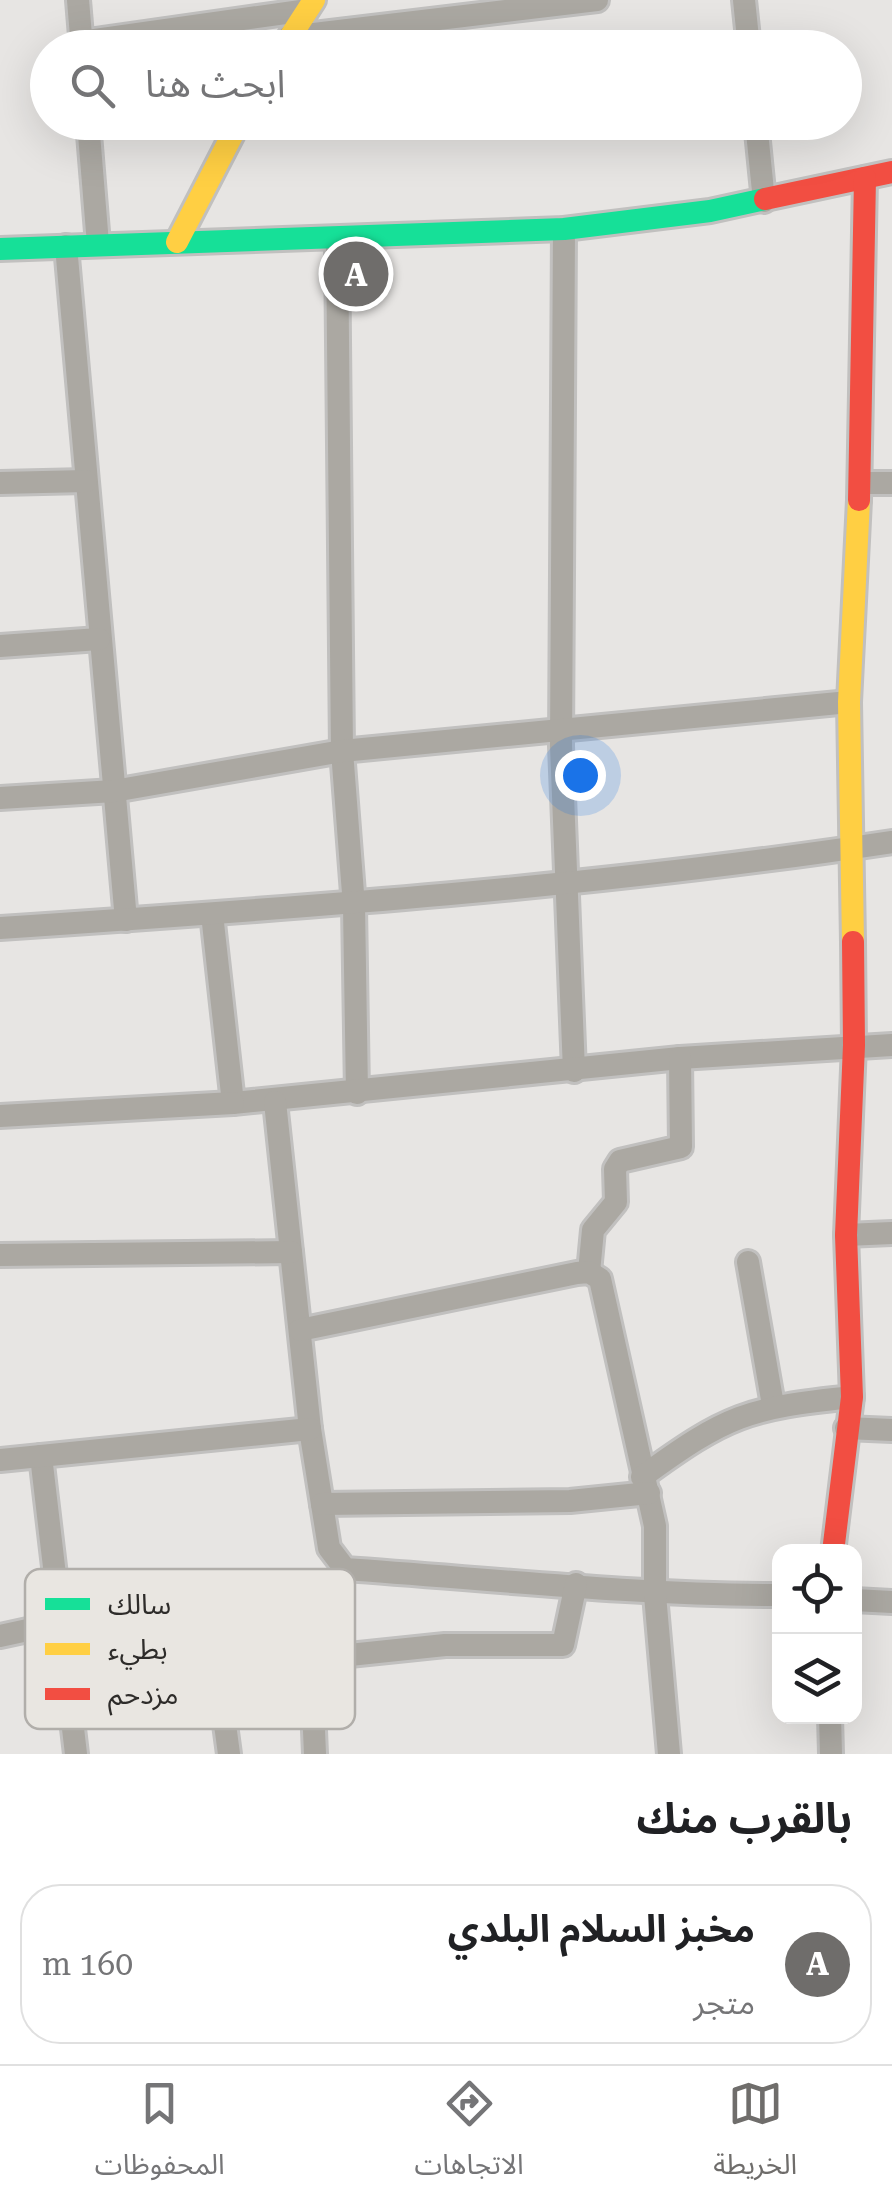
<!DOCTYPE html>
<html lang="ar">
<meta charset="utf-8">
<style>
:root{--surface:#fff;--page:#f2f2f2;--text:#202124;--muted:#757577;--line:#e0e0e0;--accent:#6f6d6b}
body{margin:0;font-family:"Roboto Serif","Noto Sans Arabic",serif;background:var(--page);color:var(--text);direction:rtl}
.controls{position:absolute;right:30px;bottom:30px;display:grid;overflow:hidden;border-radius:20px;box-shadow:0 10px 40px #0002}
.controls button{width:90px;height:90px;display:grid;place-items:center;padding:0;border:0;border-bottom:2px solid var(--line);background:var(--surface);color:var(--text);font:50px sans-serif}
.you{position:absolute;left:580px;top:775px;width:35px;height:35px;margin:-25px;border:8px solid #fff;border-radius:50%;background:#1a73e8;box-shadow:0 0 0 15px #1a73e833}
.badge{display:grid;place-items:center;width:65px;height:65px;border-radius:50%;background:var(--accent);color:#fff;font-size:32px;font-weight:700}
.pin{position:absolute;translate:-50% -50%;border:5px solid #fff;box-shadow:0 2px 10px #0006}
.list{margin:0;padding:0;list-style:none}
h2{display:flex;justify-content:space-between;align-items:center;height:130px;margin:0;padding:0 40px;font-size:42px}
h2 small{font-size:32px;font-weight:400;color:var(--muted)}
.list li{display:grid;grid-template-columns:65px 1fr auto;gap:30px;align-items:center;box-sizing:border-box;height:160px;margin:0 20px 20px;padding:0 20px;border:2px solid var(--line);border-radius:40px}
.list b{display:block;font-size:38px;white-space:nowrap}
.list p{margin:0;font-size:32px;white-space:nowrap;color:var(--muted)}
.list em{font-size:32px;font-style:normal;color:var(--muted)}
.icon{flex:none;width:55px;height:55px;fill:none;stroke:currentColor;stroke-width:2;stroke-linecap:round;stroke-linejoin:round}
.map{position:relative;flex:none;width:892px;height:1754px;overflow:hidden;direction:ltr}
.search{position:absolute;background:var(--surface);box-shadow:0 10px 40px #0002;left:30px;right:30px;top:30px;height:110px;display:flex;align-items:center;gap:25px;box-sizing:border-box;padding:0 35px;border-radius:55px;color:var(--muted);font-size:38px}
.sheet{height:310px;background:var(--surface)}
nav{display:flex;justify-content:space-around;align-items:center;box-sizing:border-box;height:140px;border-top:2px solid var(--line);background:var(--surface);font-size:28px;color:var(--muted)}
nav a{display:grid;justify-items:center;gap:5px}
nav .on{color:var(--accent)}
.map>svg:first-child{display:block}
</style>
<div class="map">
<svg width="892" height="1754" viewBox="0 0 892 1754">
<rect width="100%" height="100%" fill="#e7e5e3"/>
<g fill="none" stroke-linecap="round" stroke-linejoin="round">
<defs>
<g id="street">
<polyline points="78,0 82,48"/>
<polyline points="744,0 749,48"/>
<polyline points="289,37 597,0"/>
<polyline points="81,42 307,10"/>
<polyline points="88,122 98,244"/>
<polyline points="756,122 764,201"/>
<polyline points="564,229 561,746 574,1071"/>
<polyline points="337,238 342,751 354,906 357,1093"/>
<polyline points="66,246 126,920"/>
<polyline points="0,483 86,481"/>
<polyline points="860,483 892,483"/>
<polyline points="0,646 99,639"/>
<polyline points="0,798 114,791 342,751 849,702"/>
<polyline points="212,914 233,1103 680,1058 892,1045"/>
<path d="M0 928C299 908 596 887 892 842"/>
<path d="M275 1102 310 1429 329 1548 345 1569C490 1579 634 1595 780 1595"/>
<polyline points="0,1116 233,1103"/>
<polyline points="846,1235 892,1233"/>
<polyline points="0,1255 291,1252"/>
<polyline points="748,1262 773,1405"/>
<polyline points="589,1272 593,1230 616,1202 615,1169 620,1161 681,1147 680,1058"/>
<polyline points="300,1330 577,1273 589,1272 600,1279 655,1526 655,1595 669,1754"/>
<polyline points="846,1428 892,1430"/>
<polyline points="41,1456 76,1754"/>
<polyline points="0,1460 310,1429"/>
<path d="M642 1477C727 1415 747 1408 852 1397"/>
<polyline points="322,1504 570,1501 649,1493"/>
<polyline points="854,1600 892,1602"/>
<polyline points="0,1636 60,1623"/>
<polyline points="830,1716 831,1754"/>
<polyline points="229,1754 217,1665 311,1659"/>
<polyline points="315,1754 311,1659 445,1645 563,1645 576,1584"/>
</g>
<polyline id="fast" points="0,249 564,229 710,211 765,199"/>
<g id="slow">
<polyline points="283,48 314,0"/>
<polyline points="177,242 239,122"/>
<polyline points="853,942 849,702 859,500"/>
</g>
<g id="jam">
<polyline points="765,199 892,172"/>
<polyline points="859,500 865,178"/>
<polyline points="833,1552 852,1397 846,1235 854,1045 853,942"/>
</g>
</defs>
<!-- street casing -->
<use href="#street" stroke="#c1c0bf" stroke-width="28"/>
<!-- fast casing -->
<use href="#fast" stroke="#c1c0bf" stroke-width="28"/>
<!-- slow casing -->
<use href="#slow" stroke="#c1c0bf" stroke-width="28"/>
<!-- jam casing -->
<use href="#jam" stroke="#c1c0bf" stroke-width="28"/>
<!-- street -->
<use href="#street" stroke="#aba8a2" stroke-width="22"/>
<!-- fast -->
<use href="#fast" stroke="#16e098" stroke-width="22"/>
<!-- slow -->
<use href="#slow" stroke="#ffcf43" stroke-width="22"/>
<!-- jam -->
<use href="#jam" stroke="#f24e42" stroke-width="22"/>
</g>
<!-- legend -->
<rect x="25" y="1569" width="330" height="160" rx="15" fill="#e9e6e1" stroke="#b1aeaa" stroke-width="2.5"/>
<rect x="45" y="1598" width="45" height="12" fill="#16e098"/>
<rect x="45" y="1643" width="45" height="12" fill="#ffcf43"/>
<rect x="45" y="1688" width="45" height="12" fill="#f24e42"/>
<g font-size="28" fill="#2e2c2a">
<text x="108" y="1614">سالك</text>
<text x="108" y="1659">بطيء</text>
<text x="108" y="1704">مزدحم</text>
</g>
</svg>
<div class="controls">
<button><svg class="icon" aria-label="locate" viewBox="0 0 24 24"><circle cx="12" cy="12" r="6"/><path d="M12 2v4M12 18v4M2 12h4M18 12h4"/></svg></button>
<button><svg class="icon" aria-label="layers" viewBox="0 0 24 24"><path d="M12 4l9 5-9 5-9-5zM3 14l9 5 9-5"/></svg></button>
</div>
<div class="you"></div>
<div class="pin badge" style="left:356px;top:274px">A</div>
<div class="search"><svg class="icon" aria-label="search" viewBox="0 0 24 24"><circle cx="10" cy="10" r="6"/><path d="M15 15l6 6"/></svg>ابحث هنا</div>
</div>
<section class="sheet">
<h2>بالقرب منك<small></small></h2>
<ul class="list">
<li><span class="badge">A</span><div><b>مخبز السلام البلدي</b><p>متجر</p></div><em>160 m</em></li>
</ul>
</section>
<nav>
<a class="on"><svg class="icon" aria-label="map" viewBox="0 0 24 24"><path d="M3 6l6-2 6 2 6-2v14l-6 2-6-2-6 2zM9 4v14M15 6v14"/></svg>الخريطة</a>
<a><svg class="icon" aria-label="directions" viewBox="0 0 24 24"><path d="M12 3l9 9-9 9-9-9zM9 14v-3h6M13 9l2 2-2 2"/></svg>الاتجاهات</a>
<a><svg class="icon" aria-label="saved" viewBox="0 0 24 24"><path d="M7 4h10v16l-5-4-5 4z"/></svg>المحفوظات</a>
</nav>
